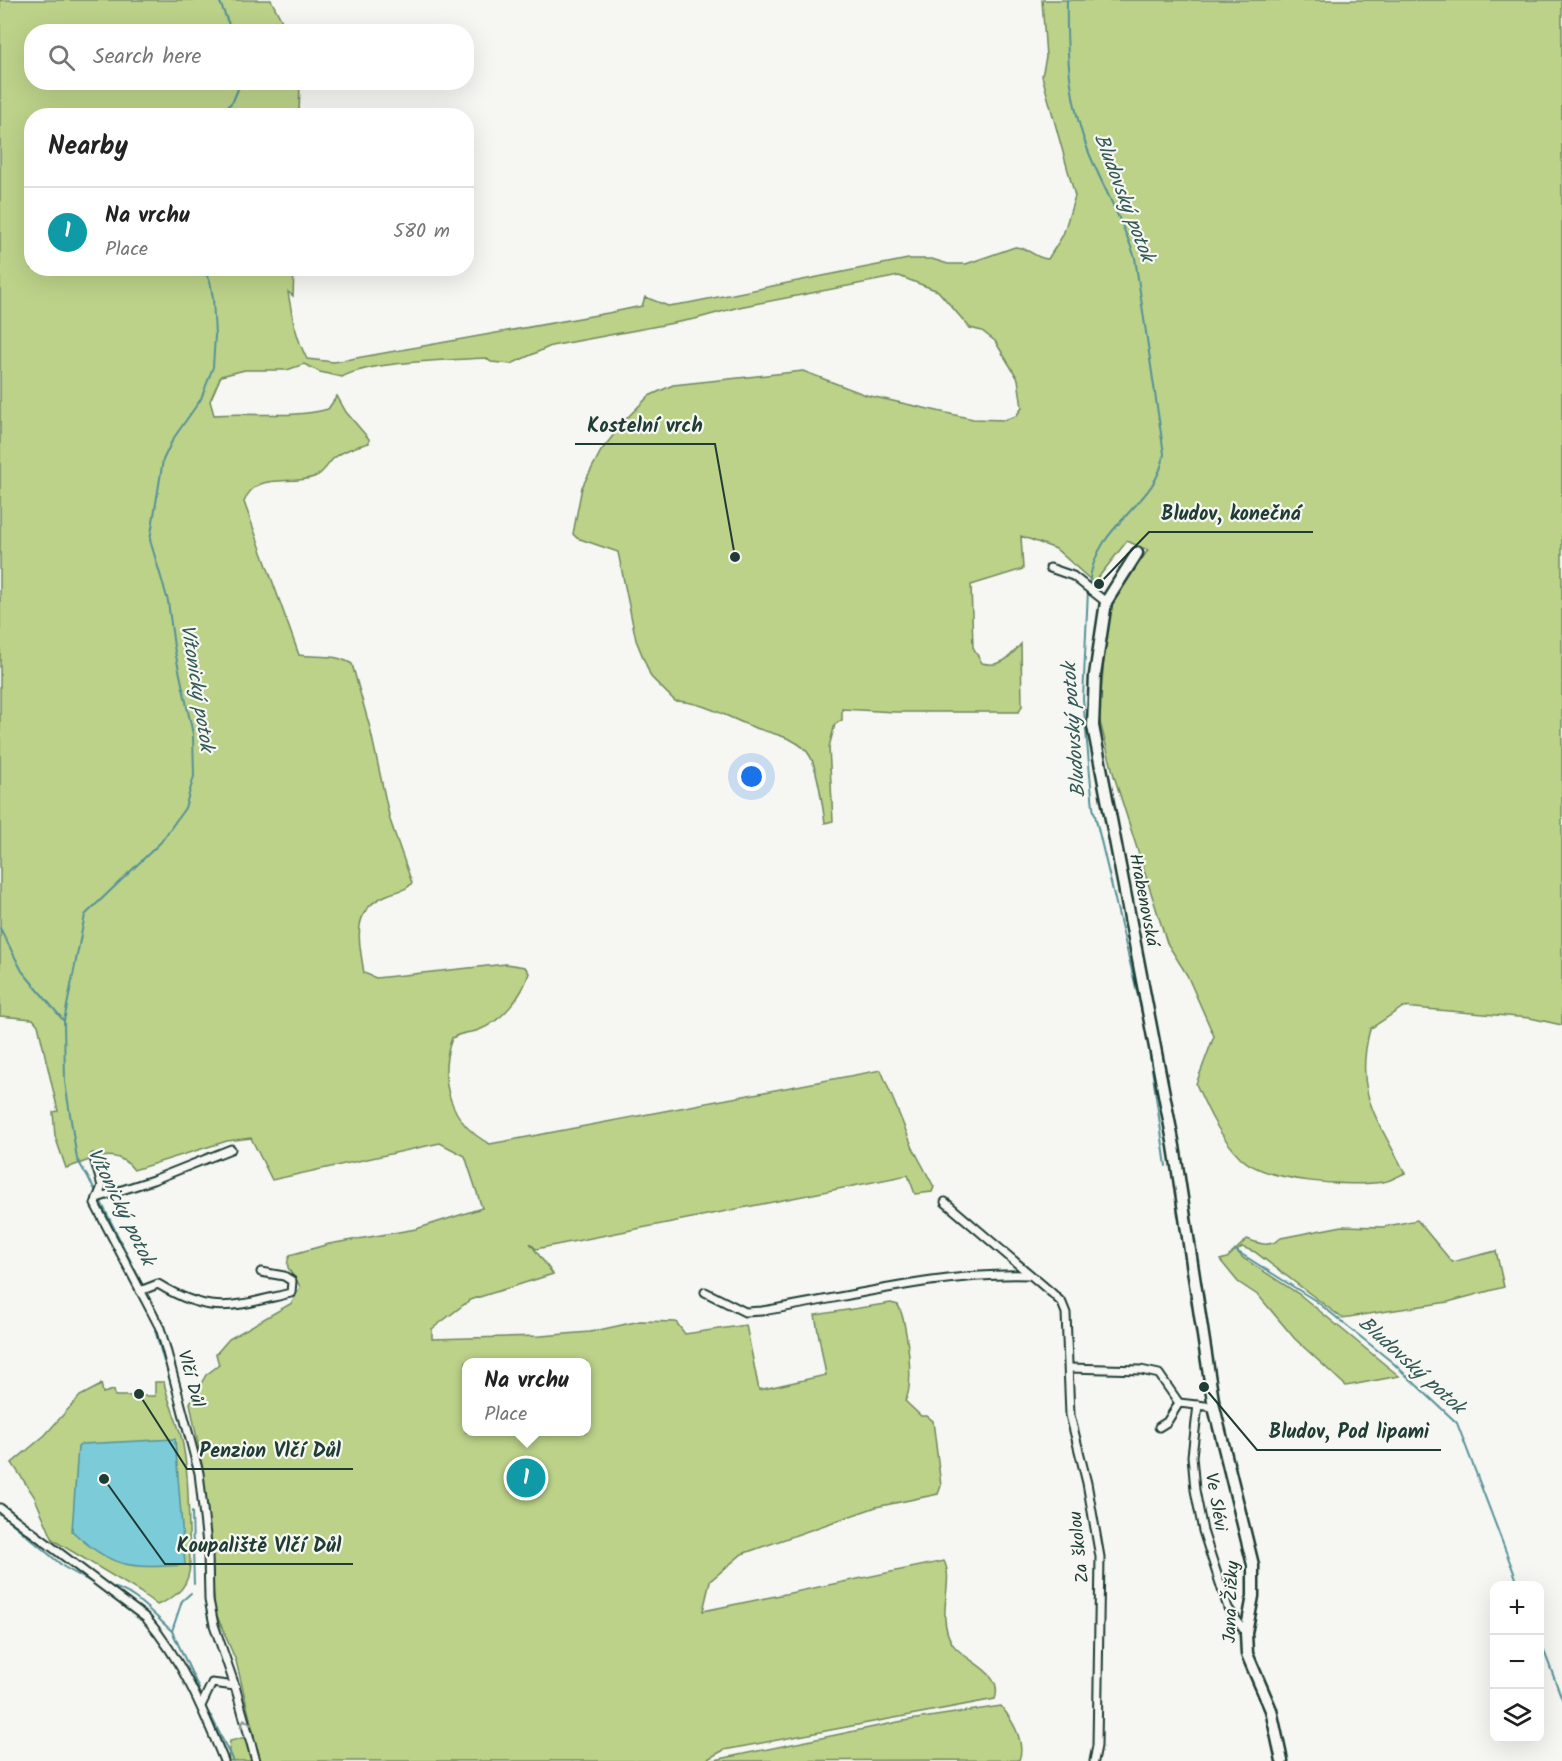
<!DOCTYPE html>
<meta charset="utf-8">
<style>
:root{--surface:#fff;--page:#f2f2f2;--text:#222;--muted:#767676;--line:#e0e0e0;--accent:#ea580c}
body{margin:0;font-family:Kalam,sans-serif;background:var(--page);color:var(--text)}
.controls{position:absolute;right:18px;bottom:18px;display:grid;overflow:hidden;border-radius:12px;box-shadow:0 6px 24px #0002}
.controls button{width:54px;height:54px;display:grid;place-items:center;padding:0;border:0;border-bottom:2px solid var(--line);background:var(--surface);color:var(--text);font:30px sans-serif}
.you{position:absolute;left:752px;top:777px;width:21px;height:21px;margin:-15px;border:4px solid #fff;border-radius:50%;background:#1a73e8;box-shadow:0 0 0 9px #1a73e833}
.badge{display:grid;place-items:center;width:39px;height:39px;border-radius:50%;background:var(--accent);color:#fff;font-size:20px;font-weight:700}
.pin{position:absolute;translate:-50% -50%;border:3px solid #fff;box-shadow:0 2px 6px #0006}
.popup{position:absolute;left:462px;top:1358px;width:129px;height:78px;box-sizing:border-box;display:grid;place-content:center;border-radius:12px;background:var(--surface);filter:drop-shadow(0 2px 4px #0005);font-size:20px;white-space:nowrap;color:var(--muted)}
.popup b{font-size:22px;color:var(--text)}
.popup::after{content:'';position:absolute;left:50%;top:100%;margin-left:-12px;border:12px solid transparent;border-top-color:var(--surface)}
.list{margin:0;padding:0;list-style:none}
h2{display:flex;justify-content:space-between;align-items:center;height:78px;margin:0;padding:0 24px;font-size:26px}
h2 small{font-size:20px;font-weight:400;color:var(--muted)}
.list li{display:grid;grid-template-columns:39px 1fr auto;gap:18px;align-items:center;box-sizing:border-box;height:90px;padding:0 24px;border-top:2px solid var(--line)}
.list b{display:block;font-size:22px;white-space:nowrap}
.list p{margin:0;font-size:20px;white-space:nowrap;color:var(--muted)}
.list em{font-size:20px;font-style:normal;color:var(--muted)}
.icon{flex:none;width:33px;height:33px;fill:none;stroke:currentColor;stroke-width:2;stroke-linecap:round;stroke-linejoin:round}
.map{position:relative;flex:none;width:1562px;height:1761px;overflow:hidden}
.search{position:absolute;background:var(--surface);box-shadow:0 6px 24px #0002;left:24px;top:24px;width:450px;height:66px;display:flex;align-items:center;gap:15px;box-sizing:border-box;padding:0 21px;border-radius:24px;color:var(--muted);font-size:22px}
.panel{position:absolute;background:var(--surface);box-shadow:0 6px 24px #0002;left:24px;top:108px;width:450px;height:168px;border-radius:24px}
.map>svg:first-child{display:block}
</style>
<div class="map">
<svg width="1562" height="1761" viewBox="0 0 1562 1761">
<rect width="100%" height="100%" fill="#f6f6f2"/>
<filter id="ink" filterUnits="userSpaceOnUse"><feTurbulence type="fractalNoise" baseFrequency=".0167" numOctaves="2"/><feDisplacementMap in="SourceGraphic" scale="12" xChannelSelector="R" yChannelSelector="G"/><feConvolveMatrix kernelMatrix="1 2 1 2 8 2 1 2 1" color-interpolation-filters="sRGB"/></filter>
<g filter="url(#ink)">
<!-- green -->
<g fill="#bcd289" stroke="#6e885e" stroke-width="1.5" fill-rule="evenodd">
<path d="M0 0H271L287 31 32 32V82L300 83 299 115 32 116V268L294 269 293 296 288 292C292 316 296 338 307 359L334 362 608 313 642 306 645 297 668 306 688 303 908 259H932L948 264H966L1015 247C1029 247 1035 259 1048 259L1063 235 1075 196 1042 76 1046 57 1042 0H1562V1025L1530 1018 1403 1007 1370 1029C1353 1094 1378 1119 1405 1173 1398 1176 1390 1181 1383 1182 1350 1187 1266 1182 1241 1158 1220 1137 1208 1111 1196 1084L1214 1036 1187 975 1167 943 1114 776 1099 718 1106 634 1112 603 1148 550 1127 541 1094 583 1056 549 1021 536 1023 569 971 585 973 647 982 663C1001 668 1010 657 1021 644L1022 706 1019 712H895L842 709V720L835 724 829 747 833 821 825 823C823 808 817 768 810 756 799 737 771 734 753 727 727 717 704 702 675 701L651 677 636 640 618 552 577 538 573 534 582 487 601 451 626 419 649 396 673 385 803 371 866 395 973 419 1004 420 1016 416 1022 408 1018 379 995 341 982 331 970 328 938 291 899 276 739 307 695 319 551 346 511 364 491 362 486 358C451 360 370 361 342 377L320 372 304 364 287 370H245L221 376 210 401 214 415C252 412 291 419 328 409L337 396 346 412 369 439V443C357 446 344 450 334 458 327 464 324 474 314 477 289 486 255 471 244 502L299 655C318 658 334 653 352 664L370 728 390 820 412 883C406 891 396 891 387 895 350 910 359 940 364 973L376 978 506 964 525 967 529 973C522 997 502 1021 479 1030 468 1034 464 1031 452 1038 437 1079 450 1124 490 1144L881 1070 913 1148 934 1187 932 1192 915 1194 908 1175 536 1249 530 1243 553 1274 470 1300 432 1329V1339L541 1336 590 1332 640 1321 676 1322 685 1334 746 1325 759 1390 826 1375 815 1315 891 1303 898 1305C907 1320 915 1386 905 1401L921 1416H927L933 1421 941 1486 938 1494 876 1507 742 1554 710 1581 703 1611 944 1561C955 1581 935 1615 952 1643 962 1661 1005 1671 995 1699L724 1750 704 1761H228L230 1741 254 1735 236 1661 215 1611 203 1470 190 1403 206 1375 219 1365 216 1354 229 1339 292 1303 300 1287C295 1274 282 1270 290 1255L329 1244 416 1229 482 1208 465 1156 440 1143 272 1180 251 1138 227 1141 134 1170C115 1145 92 1160 66 1168L55 1136 53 1112 58 1111 38 1025 33 1019 0 1016ZM466 1362H586V1432H466Z"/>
<path d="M1417 1220 1452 1262 1496 1251 1504 1287 1448 1302 1342 1318 1255 1252 1242 1247 1237 1251 1243 1258 1299 1294 1399 1376 1346 1386 1295 1339 1259 1296 1238 1282 1220 1260 1227 1258 1247 1239C1260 1244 1269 1248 1281 1238L1342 1226 1383 1227Z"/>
<path d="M155 1382H164C168 1404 179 1422 183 1445 190 1482 188 1524 190 1562 190 1585 178 1597 157 1605L140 1592 53 1540 34 1496 12 1463 45 1435 80 1396 101 1385V1383L103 1393 114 1390 115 1396H155Z"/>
<path d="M1001 1706C1012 1720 1026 1742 1019 1760L710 1761 903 1721Z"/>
</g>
<!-- water -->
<path fill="#7ccbd9" stroke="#579297" stroke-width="1.5" d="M175 1439 185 1565C132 1568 113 1570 72 1531L78 1447 82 1444Z"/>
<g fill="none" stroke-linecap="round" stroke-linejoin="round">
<!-- stream -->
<g stroke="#579297" stroke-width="2">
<polyline points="219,0 232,32"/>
<path d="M1067 0C1066 52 1069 104 1089 153 1104 189 1123 221 1135 258L1164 454C1157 507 1095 521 1089 585"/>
<polyline points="219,116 233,101 241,82"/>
<polyline points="1088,590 1083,699 1093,807 1147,1034 1166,1166"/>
<polyline points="0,928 22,971 64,1021"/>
<polyline points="97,1193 77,1159 65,1082 64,1021 85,915 161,842 185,808 194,776 193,734 174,647 168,601 150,540 163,460 173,439 201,399 213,367 215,336 213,298 210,281 202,268"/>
<polyline points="99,1198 143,1286"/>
<polyline points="1235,1250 1316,1301 1392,1362 1457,1423 1519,1586"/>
<polyline points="155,1330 164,1362"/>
<polyline points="192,1512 194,1584"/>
<polyline points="0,1513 64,1567 98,1586"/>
<path d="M110 1587C133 1589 155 1617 172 1631"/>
<polyline points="191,1593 182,1601 172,1631 199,1689"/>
<polyline points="1540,1640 1562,1699"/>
<polyline points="211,1716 233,1761"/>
</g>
<defs>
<g id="street">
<polyline points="1050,568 1073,576 1106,602"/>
<polyline points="94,1158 102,1186 95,1204 160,1328 165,1345 199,1473 208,1553 209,1600 214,1625 235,1686 256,1761"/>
<polyline points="97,1198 153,1180 231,1149"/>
<polyline points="945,1202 1053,1294 1062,1303 1066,1313 1070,1415 1087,1483 1100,1557 1097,1746 1094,1761"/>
<path d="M140 1291 158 1284C212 1317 234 1306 291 1293L292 1281 284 1276 261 1272"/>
<path d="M705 1292 745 1312 762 1311C850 1297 940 1272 1029 1275"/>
<polyline points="1069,1368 1141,1370 1159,1374 1179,1403"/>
<polyline points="1179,1403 1214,1407"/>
<polyline points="1198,1405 1192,1456 1195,1490 1203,1531 1228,1608 1246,1633"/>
<polyline points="1159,1427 1167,1422 1179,1403"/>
<path d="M0 1508 146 1618C183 1661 203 1710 224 1761"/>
<polyline points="201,1706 212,1683 235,1686"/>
</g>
<polyline id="secondary" points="1137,553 1106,602 1095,675 1093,726 1174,1146 1214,1407 1253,1565 1253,1596 1246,1633 1247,1654 1271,1710 1282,1761"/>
</defs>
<!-- street casing -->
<use href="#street" stroke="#1f3d34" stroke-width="11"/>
<!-- secondary casing -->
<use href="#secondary" stroke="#1f3d34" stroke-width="15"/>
<!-- street -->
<use href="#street" stroke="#f6f6f2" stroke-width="7"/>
<!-- secondary -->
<use href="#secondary" stroke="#f6f6f2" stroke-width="10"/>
</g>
<!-- one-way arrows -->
<defs><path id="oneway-chevron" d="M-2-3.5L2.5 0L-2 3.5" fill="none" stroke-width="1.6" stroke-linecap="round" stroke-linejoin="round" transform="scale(1.5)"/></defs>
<use stroke="#8a9a93" href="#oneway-chevron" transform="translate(245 1723) rotate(-105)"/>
</g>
<g text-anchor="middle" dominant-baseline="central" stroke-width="4.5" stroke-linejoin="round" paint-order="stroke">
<!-- street labels -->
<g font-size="18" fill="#1f3d34" stroke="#f6f6f2">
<text transform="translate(1143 900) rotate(79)">Hrabenovská</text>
<text transform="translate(190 1379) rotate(75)">Vlčí Důl</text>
<text transform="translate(1215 1502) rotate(80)">Ve Slévi</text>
<text transform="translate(1080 1547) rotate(-96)">Za školou</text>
<text transform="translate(1232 1602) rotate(-88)">Jana Žižky</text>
</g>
<!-- water labels -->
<g font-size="20" font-style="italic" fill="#325955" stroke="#f6f6f2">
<text transform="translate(1123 198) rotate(69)">Bludovský potok</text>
<text transform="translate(196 688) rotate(81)">Vítonický potok</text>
<text transform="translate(1075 730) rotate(-94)">Bludovský potok</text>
<text transform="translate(120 1207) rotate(64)">Vítonický potok</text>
<text transform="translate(1411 1366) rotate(42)">Bludovský potok</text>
</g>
</g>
<!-- callouts -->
<path fill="none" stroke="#1f3d34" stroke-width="2" d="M735 557L715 444H575M1099 584L1149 532H1313M1204 1387L1257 1450H1441M139 1394L187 1469H353M104 1479L165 1564H353"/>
<g fill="#1f3d34" stroke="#f6f6f2" stroke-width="2">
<circle cx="735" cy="557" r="6"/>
<circle cx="1099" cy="584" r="6"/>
<circle cx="1204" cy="1387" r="6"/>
<circle cx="139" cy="1394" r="6"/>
<circle cx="104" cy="1479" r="6"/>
</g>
<g font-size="20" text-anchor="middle" font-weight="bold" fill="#1f3d34" stroke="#f6f6f2" stroke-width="4.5" stroke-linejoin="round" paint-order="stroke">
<text x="645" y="432">Kostelní vrch</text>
<text x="1231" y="520">Bludov, konečná</text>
<text x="1349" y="1438">Bludov, Pod lipami</text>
<text x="270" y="1457">Penzion Vlčí Důl</text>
<text x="259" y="1552">Koupaliště Vlčí Důl</text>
</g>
</svg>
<div class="controls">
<button>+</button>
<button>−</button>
<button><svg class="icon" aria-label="layers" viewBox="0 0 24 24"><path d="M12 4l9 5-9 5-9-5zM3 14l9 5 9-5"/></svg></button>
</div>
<div class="you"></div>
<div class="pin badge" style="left:526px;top:1478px;background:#0f9aa8">1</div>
<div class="popup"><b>Na vrchu</b>Place</div>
<div class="search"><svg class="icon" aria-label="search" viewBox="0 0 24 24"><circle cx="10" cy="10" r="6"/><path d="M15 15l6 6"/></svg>Search here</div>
<section class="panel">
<h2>Nearby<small></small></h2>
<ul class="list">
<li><span class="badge" style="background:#0f9aa8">1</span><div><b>Na vrchu</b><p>Place</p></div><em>580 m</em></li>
</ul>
</section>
</div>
